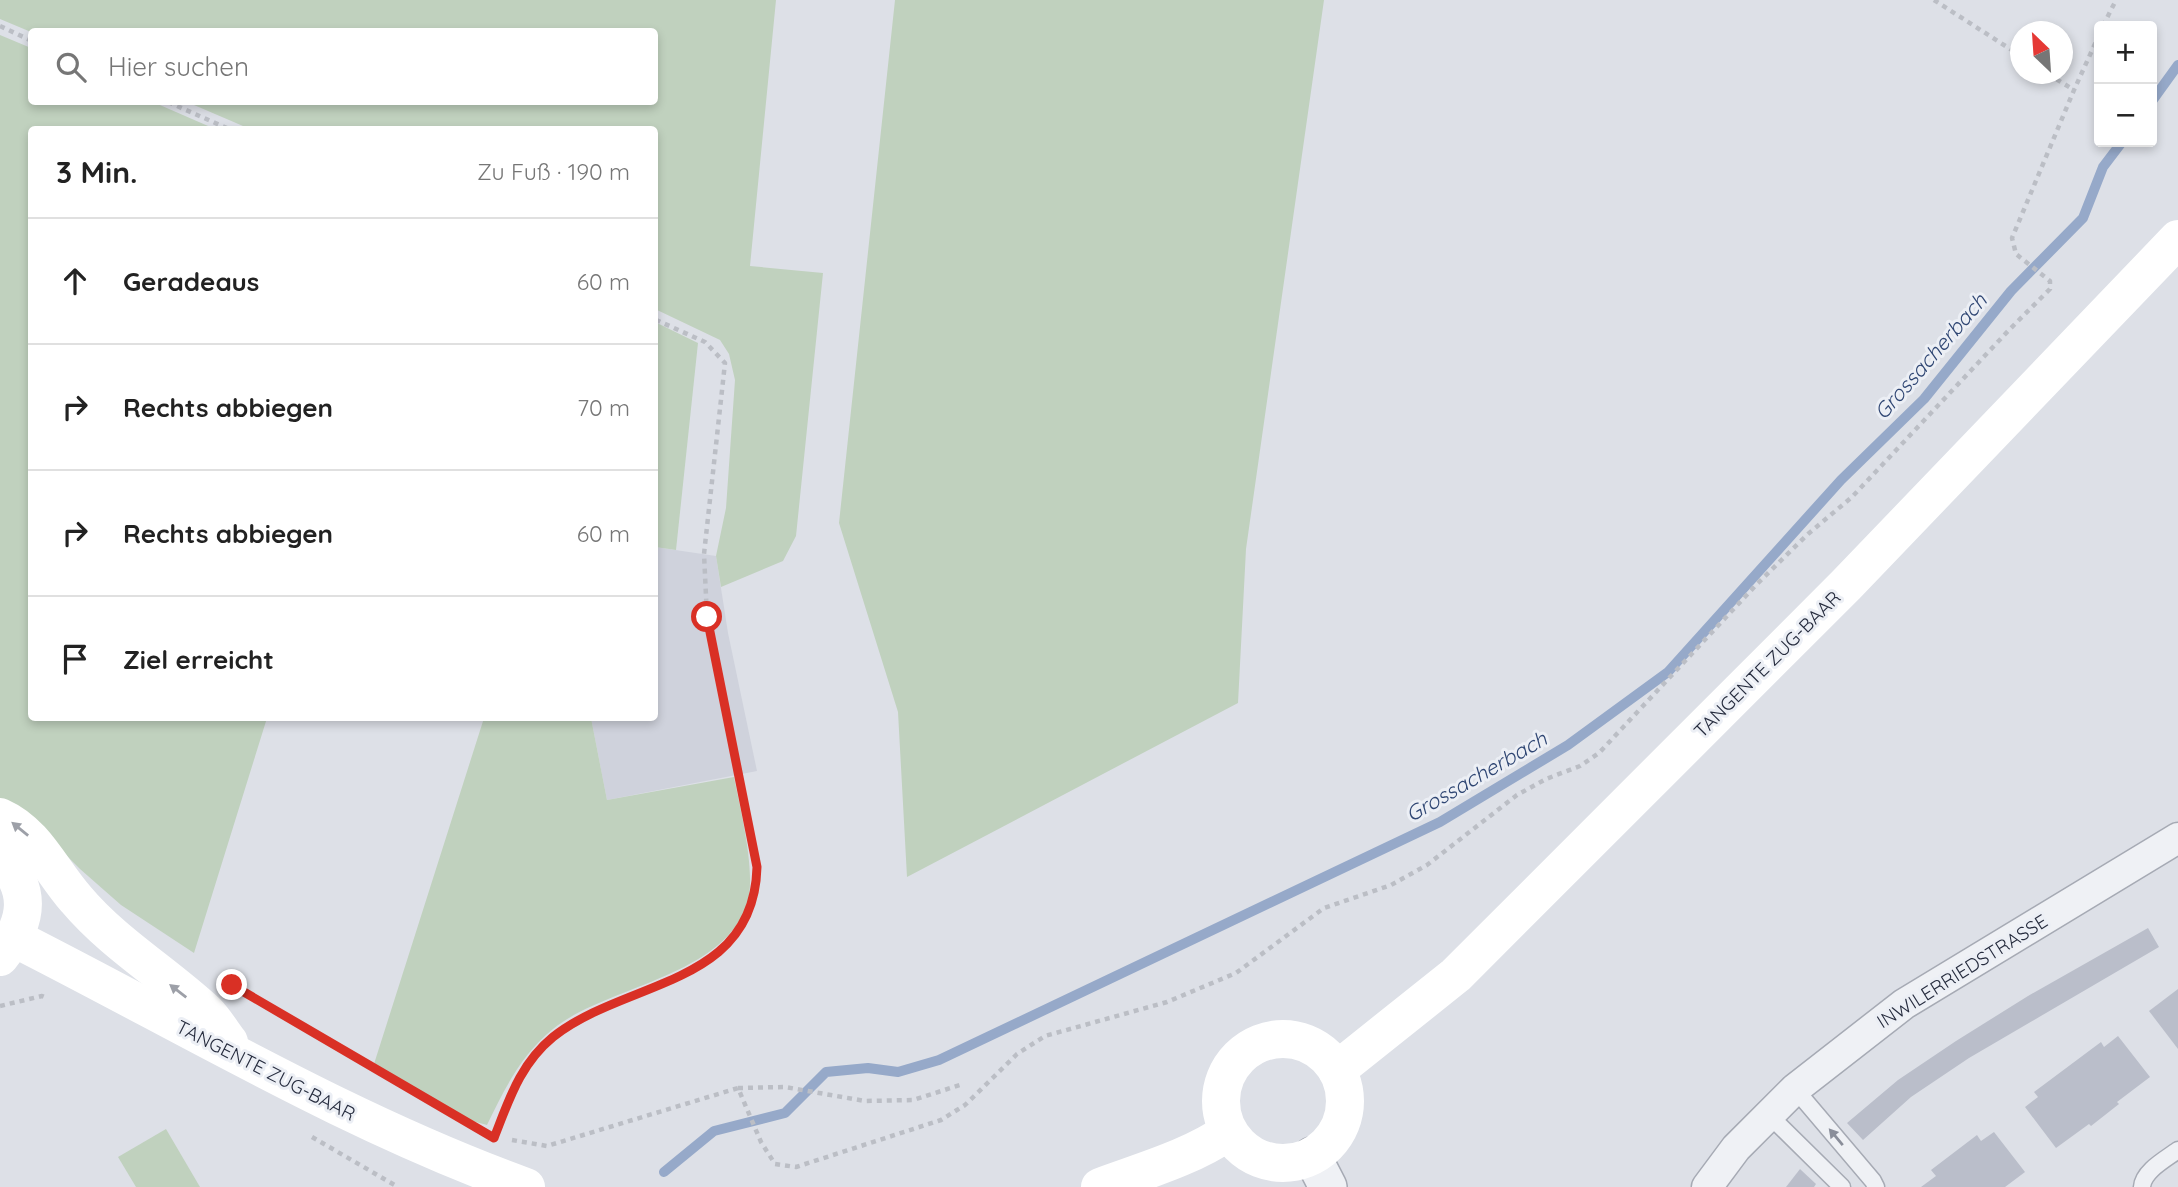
<!DOCTYPE html>
<html lang="de">
<meta charset="utf-8">
<style>
:root{--surface:#fff;--page:#f2f2f2;--text:#222;--muted:#767676;--line:#e0e0e0}
body{margin:0;font-family:Quicksand,sans-serif;background:var(--page);color:var(--text)}
.controls{position:absolute;right:21px;top:21px;display:grid;overflow:hidden;border-radius:7px;box-shadow:0 4px 10px #0003}
.controls button{width:63px;height:63px;display:grid;place-items:center;padding:0;border:0;border-bottom:2px solid var(--line);background:var(--surface);color:var(--text);font:35px sans-serif}
.compass{position:absolute;left:2010px;top:21px;width:63px;height:63px;border-radius:50%;background:var(--surface);box-shadow:0 4px 10px #0003;rotate:335deg}
.stop{position:absolute;width:21px;height:21px;margin:-16px;border:5px solid #d93025;border-radius:50%;background:#fff}
.stop.end{background:#d93025;border-color:#fff;box-shadow:0 2px 7px #0008}
.list{margin:0;padding:0;list-style:none}
h2{display:flex;justify-content:space-between;align-items:center;height:91px;margin:0;padding:0 28px;font-size:30px}
h2 small{font-size:23px;font-weight:400;color:var(--muted)}
.list li{display:grid;grid-template-columns:46px 1fr auto;gap:21px;align-items:center;box-sizing:border-box;height:126px;padding:0 28px;border-top:2px solid var(--line)}
.list b{display:block;font-size:26px;white-space:nowrap}
.list em{font-size:23px;font-style:normal;color:var(--muted)}
.icon{flex:none;width:38px;height:38px;fill:none;stroke:currentColor;stroke-width:2;stroke-linecap:round;stroke-linejoin:round}
.map{position:relative;flex:none;width:2178px;height:1187px;overflow:hidden}
.search{position:absolute;background:var(--surface);box-shadow:0 4px 10px #0003;left:28px;top:28px;width:630px;height:77px;display:flex;align-items:center;gap:18px;box-sizing:border-box;padding:0 24px;border-radius:7px;color:var(--muted);font-size:26px}
.panel{position:absolute;background:var(--surface);box-shadow:0 4px 10px #0003;left:28px;top:126px;width:630px;height:595px;border-radius:7px}
.map>svg:first-child{display:block}
</style>
<div class="map">
<svg width="2178" height="1187" viewBox="0 0 2178 1187">
<rect width="100%" height="100%" fill="#dde0e7"/>
<!-- built -->
<polygon fill="#cfd2dc" points="655,547 716,556 728,633 757,771 607,800 591,718 654,718"/>
<!-- green -->
<g fill="#c0d1be">
<polygon points="0,0 776,0 750,266 823,273 796,536 783,561 721,587 716,556 726,508 735,380 729,354 720,340 655,309 654,130 250,129 187,102 654,102 654,32 31,32 0,19"/>
<polygon points="895,0 1324,0 1246,549 1238,703 907,877 898,712 839,523"/>
<polygon points="0,35 31,48 32,102 153,102 215,129 32,130 32,718 267,718 194,953 121,905 80,869 32,821 0,802"/>
<polygon points="655,322 698,343 676,550 655,547"/>
<path d="M484 718H591L607 800 734 777C740 808 757 874 747 904 723 977 606 986 553 1029 521 1055 505 1088 487 1125L465 1119 374 1064Z"/>
<polygon points="166,1129 200,1187 136,1187 118,1157"/>
</g>
<g fill="none" stroke-linecap="round" stroke-linejoin="round">
<!-- stream -->
<g stroke="#96a9c9" stroke-width="10">
<polyline points="2152,101 2178,65"/>
<polyline points="664,1172 714,1131 785,1113 826,1072 868,1068 898,1072 939,1060 1440,822 1568,745 1668,672 1841,480 1924,399 2011,291 2083,218 2103,167 2122,142"/>
</g>
</g>
<!-- building -->
<g fill="#babeca">
<polygon points="2148,928 2159,947 1969,1058 1911,1097 1863,1140 1847,1123 1898,1080 1956,1041 2028,996"/>
<polygon points="2178,989 2178,1049 2149,1011"/>
<polygon points="2118,1036 2150,1077 2117,1102 2119,1104 2091,1126 2089,1124 2056,1148 2025,1107 2038,1097 2034,1092 2101,1042 2104,1047"/>
<polygon points="1994,1132 2025,1172 2005,1187 1921,1187 1936,1176 1931,1170 1977,1135 1981,1141"/>
<polygon points="1800,1169 1816,1184 1814,1187 1786,1187"/>
</g>
<g fill="none" stroke-linecap="round" stroke-linejoin="round">
<defs>
<g id="service">
<polyline points="1795,1089 1873,1181 1876,1187"/>
<polyline points="1768,1114 1842,1187"/>
<path d="M2142 1187C2143 1171 2166 1159 2178 1150"/>
</g>
<polyline id="minor" points="1707,1187 1736,1148 1795,1089 1904,1004 2178,838"/>
<polyline id="tertiary" points="1312,1156 1328,1187"/>
</defs>
<!-- service casing -->
<use href="#service" stroke="#a6aab4" stroke-width="19"/>
<!-- minor casing -->
<use href="#minor" stroke="#a6aab4" stroke-width="33"/>
<!-- tertiary casing -->
<use href="#tertiary" stroke="#a6aab4" stroke-width="40"/>
<!-- path -->
<g stroke="#bbbec5" stroke-width="4.5" stroke-dasharray="5 5" stroke-linecap="butt">
<polyline points="1934,0 2021,56"/>
<polyline points="0,26 32,41"/>
<polyline points="2103,26 2116,0"/>
<polyline points="2048,74 2074,90"/>
<polyline points="168,102 231,130"/>
<polyline points="235,987 463,1120"/>
<polyline points="0,1006 42,996 47,998"/>
<polyline points="738,1088 785,1087 865,1101 913,1100 960,1085"/>
<polyline points="312,1137 398,1187"/>
<polyline points="494,1137 515,1083 526,1065 553,1037 593,1014 700,966 734,938 745,922 752,905 756,889 757,867 707,617 704,554 725,363 705,342 654,319"/>
<polyline points="512,1140 547,1146 738,1088 761,1142 775,1164 796,1167 941,1120 965,1105 1017,1054 1045,1036 1167,1002 1236,973 1324,908 1391,885 1427,865 1517,795 1546,779 1580,766 1599,753 1757,584 1808,534 1852,497 2009,330 2050,289 2050,281 2016,254 2012,238 2074,90 2099,35"/>
</g>
<!-- service -->
<use href="#service" stroke="#eff1f5" stroke-width="16"/>
<!-- minor -->
<use href="#minor" stroke="#eff1f5" stroke-width="30"/>
<!-- tertiary -->
<use href="#tertiary" stroke="#eff1f5" stroke-width="37"/>
<!-- secondary -->
<g stroke="#fff" stroke-width="38">
<path d="M0 817C36 833 51 871 76 899 114 944 164 973 206 1012 215 1021 222 1033 229 1042"/>
<path d="M0 856C33 890 28 922 0 957"/>
<path d="M14 938C184 1024 346 1122 526 1187"/>
<circle cx="1283" cy="1101" r="62"/>
<polyline points="1337,1070 1456,975 1846,585 2178,239"/>
<path d="M1100 1187C1143 1171 1190 1158 1228 1132"/>
</g>
</g>
<!-- one-way arrows -->
<defs><path id="oneway-solid" d="M-6-.8H1V-3.2L6.5 0L1 3.2V.8H-6Z" transform="scale(1.75)"/></defs>
<g fill="#9da0a8">
<use href="#oneway-solid" transform="translate(20 829) rotate(-141)"/>
<use href="#oneway-solid" transform="translate(178 991) rotate(-142)"/>
</g>
<use fill="#8a8e9a" href="#oneway-solid" transform="translate(1836 1137) rotate(-130)"/>
<g fill="none" stroke-linecap="round" stroke-linejoin="round">
<!-- route -->
<path stroke="#d93025" stroke-width="9" d="M232 985 494 1138C509 1100 520 1064 553 1037 626 979 754 987 757 867L707 617"/>
</g>
<g text-anchor="middle" dominant-baseline="central" stroke-width="6" stroke-linejoin="round" paint-order="stroke">
<!-- street labels -->
<g font-size="19" fill="#262c3e" stroke="#eceff5">
<text transform="translate(1767 664) rotate(-45)">TANGENTE ZUG-BAAR</text>
<text transform="translate(1962 971) rotate(-32)">INWILERRIEDSTRASSE</text>
<text transform="translate(266 1070) rotate(27)">TANGENTE ZUG-BAAR</text>
</g>
<!-- water labels -->
<g font-size="21" font-style="italic" fill="#2f4673" stroke="#eceff5">
<text transform="translate(1930 356) rotate(-49)">Grossacherbach</text>
<text transform="translate(1476 776) rotate(-30)">Grossacherbach</text>
</g>
</g>
</svg>
<div class="controls">
<button>+</button>
<button>−</button>
</div>
<svg class="compass" viewBox="-18 -18 36 36"><path d="M0-13l5 13h-10z" fill="#e53935"/><path d="M0 13l5-13h-10z" fill="#767676"/></svg>
<div class="stop" style="left:707px;top:617px"></div>
<div class="stop end" style="left:232px;top:985px"></div>
<div class="search"><svg class="icon" aria-label="search" viewBox="0 0 24 24"><circle cx="10" cy="10" r="6"/><path d="M15 15l6 6"/></svg>Hier suchen</div>
<section class="panel">
<h2>3 Min.<small>Zu Fuß · 190 m</small></h2>
<ul class="list">
<li><svg class="icon" aria-label="ahead" viewBox="0 0 24 24"><path d="M12 20V5M6 11l6-6 6 6"/></svg><div><b>Geradeaus</b></div><em>60 m</em></li>
<li><svg class="icon" aria-label="right" viewBox="0 0 24 24"><path d="M7 20v-9h11M14 6l5 5-5 5"/></svg><div><b>Rechts abbiegen</b></div><em>70 m</em></li>
<li><svg class="icon" aria-label="right" viewBox="0 0 24 24"><path d="M7 20v-9h11M14 6l5 5-5 5"/></svg><div><b>Rechts abbiegen</b></div><em>60 m</em></li>
<li><svg class="icon" aria-label="arrive" viewBox="0 0 24 24"><path d="M6 21V4h12l-3 4 3 4H6"/></svg><div><b>Ziel erreicht</b></div></li>
</ul>
</section>
</div>
